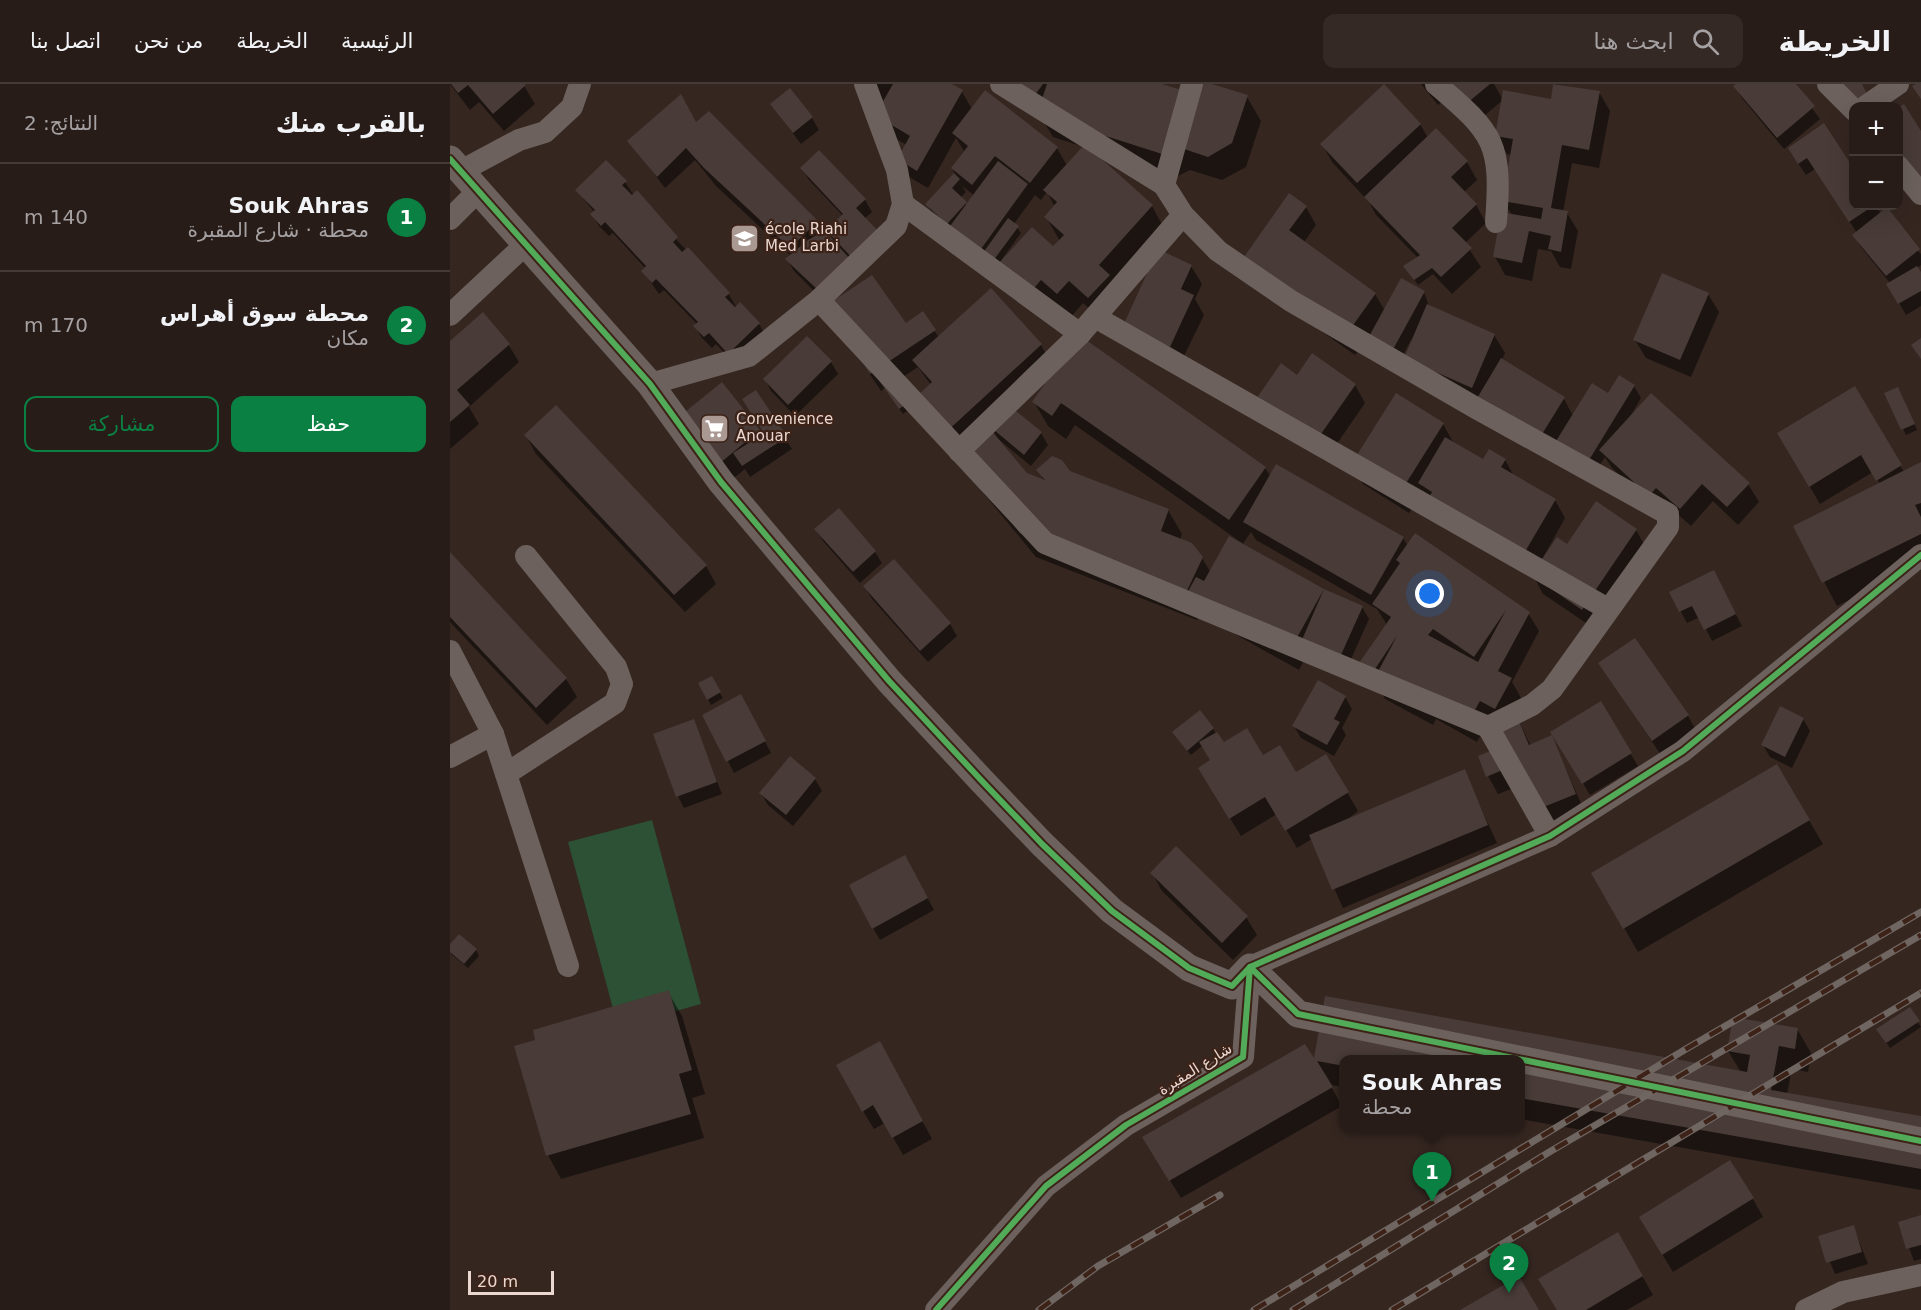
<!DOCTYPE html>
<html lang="ar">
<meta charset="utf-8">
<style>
:root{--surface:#281c18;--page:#342925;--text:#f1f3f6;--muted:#a5a1a2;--line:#443a37;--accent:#0b8043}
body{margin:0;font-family:"DejaVu Sans",Cairo,sans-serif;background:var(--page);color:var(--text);direction:rtl}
.controls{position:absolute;right:18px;top:18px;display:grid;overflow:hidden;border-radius:12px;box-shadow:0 6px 24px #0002}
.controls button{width:54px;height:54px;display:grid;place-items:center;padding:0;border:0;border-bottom:2px solid var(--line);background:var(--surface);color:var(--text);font:30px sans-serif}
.scale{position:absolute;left:18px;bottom:15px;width:86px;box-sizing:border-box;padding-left:6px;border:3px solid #e9d7d0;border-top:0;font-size:16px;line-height:21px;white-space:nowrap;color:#e9d7d0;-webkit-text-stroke:4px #3d2218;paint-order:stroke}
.you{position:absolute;left:980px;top:510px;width:21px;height:21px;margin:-15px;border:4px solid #fff;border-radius:50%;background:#1a73e8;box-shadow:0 0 0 9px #1a73e833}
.badge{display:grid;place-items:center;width:39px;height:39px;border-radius:50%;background:var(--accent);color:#fff;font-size:20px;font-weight:700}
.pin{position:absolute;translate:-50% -50px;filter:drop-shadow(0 2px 3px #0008)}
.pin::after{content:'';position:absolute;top:32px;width:21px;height:18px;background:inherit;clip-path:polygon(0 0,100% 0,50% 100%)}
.popup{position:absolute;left:889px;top:971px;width:186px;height:78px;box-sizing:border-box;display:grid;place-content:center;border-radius:12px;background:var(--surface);filter:drop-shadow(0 2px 4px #0005);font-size:20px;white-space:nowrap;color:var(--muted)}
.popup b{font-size:22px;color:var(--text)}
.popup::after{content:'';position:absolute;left:50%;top:100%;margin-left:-12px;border:12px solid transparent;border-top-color:var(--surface)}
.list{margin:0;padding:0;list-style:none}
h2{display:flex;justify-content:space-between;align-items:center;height:78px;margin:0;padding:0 24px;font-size:26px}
h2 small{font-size:20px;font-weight:400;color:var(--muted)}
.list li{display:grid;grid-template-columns:39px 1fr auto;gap:18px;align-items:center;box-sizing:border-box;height:108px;padding:0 24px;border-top:2px solid var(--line)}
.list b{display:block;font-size:22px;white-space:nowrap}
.list p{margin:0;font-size:20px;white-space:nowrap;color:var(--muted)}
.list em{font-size:20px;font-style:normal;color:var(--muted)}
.actions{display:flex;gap:12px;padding:18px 24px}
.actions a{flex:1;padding:14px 0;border:2px solid var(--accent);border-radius:12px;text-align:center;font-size:21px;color:var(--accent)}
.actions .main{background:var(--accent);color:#fff}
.icon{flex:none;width:33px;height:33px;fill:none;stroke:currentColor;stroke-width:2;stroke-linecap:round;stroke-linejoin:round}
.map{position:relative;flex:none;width:1471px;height:1226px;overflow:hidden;direction:ltr}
header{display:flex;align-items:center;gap:36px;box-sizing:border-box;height:84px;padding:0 30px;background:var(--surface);border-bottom:2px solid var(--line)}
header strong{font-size:28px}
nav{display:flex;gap:33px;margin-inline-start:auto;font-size:21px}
.search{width:420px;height:54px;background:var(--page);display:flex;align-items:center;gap:15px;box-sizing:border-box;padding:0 21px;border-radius:12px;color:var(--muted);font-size:22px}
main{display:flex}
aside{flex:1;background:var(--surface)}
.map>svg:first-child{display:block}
</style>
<header>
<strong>الخريطة</strong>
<div class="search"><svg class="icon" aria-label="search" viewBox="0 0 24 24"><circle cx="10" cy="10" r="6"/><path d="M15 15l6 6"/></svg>ابحث هنا</div>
<nav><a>الرئيسية</a><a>الخريطة</a><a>من نحن</a><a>اتصل بنا</a></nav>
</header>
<main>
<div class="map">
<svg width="1471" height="1226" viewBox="0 0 1471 1226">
<rect width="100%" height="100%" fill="#352620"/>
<!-- green -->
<polygon fill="#2c5134" points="202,736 251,920 168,943 118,758"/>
<!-- shadow -->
<g fill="#0007" fill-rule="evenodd">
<polygon points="0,0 73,0 85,20 54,47 29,18 20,26"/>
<path d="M414 0H499L512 8 522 25 607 64 617 82 634 63 603 53 589 30 550 0H707L735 9 757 0 797 13 811 37 796 83 772 96 740 86 726 93 638 65 702 122 715 146 653 237 633 219 621 233 484 132 477 120 505 90 502 84 514 67 506 54 478 104 459 93 449 75 457 61 437 50ZM512 102 525 112 517 122 510 114 516 108ZM597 108 605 123 596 133 610 157 603 164 553 176 552 175 571 149 564 140 585 111 591 116Z"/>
<polygon points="971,0 1044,0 1053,16 1022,42 998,13 988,21"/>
<polygon points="1105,0 1149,8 1160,27 1149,84 1122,79 1113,128 1117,129 1128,147 1121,185 1110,183 1101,167 1088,165 1082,197 1055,191 1045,173 1062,131 1053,117 1062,71 1057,70 1046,52 1102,17"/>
<polygon points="1288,0 1344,0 1370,35 1334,65 1292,14 1285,2"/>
<polygon points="322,21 362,34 369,46 351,60"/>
<polygon points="246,40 366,137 373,149 387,162 378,146 393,132 359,96 352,84 369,68 415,116 422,128 414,135 430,151 376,219 344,187 337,175 341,172 266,102 245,76 215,104 179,57"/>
<polygon points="970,40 978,54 1017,78 1027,96 1014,108 1026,121 1036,139 1015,159 1031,183 1002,210 983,190 968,201 959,187 968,174 926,131 919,118 882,78 872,60"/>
<polygon points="1373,41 1404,122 1426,122 1431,130 1471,170 1471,181 1467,184 1471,191 1471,222 1456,231 1438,200 1440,199 1411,163 1404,151 1407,149 1365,85 1356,91 1346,76"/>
<polygon points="175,98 184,112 278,209 287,224 309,240 316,252 286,281 266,260 262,264 252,254 245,242 247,240 214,206 209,210 193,187 196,185 163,149 159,152 149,142 142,130 144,128 127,106"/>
<polygon points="856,123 866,141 854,158 925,210 935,227 974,208 979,222 1044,251 1055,269 1052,276 1114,315 1123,332 1159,311 1184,302 1191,314 1180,333 1298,400 1309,418 1288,441 1263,417 1241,442 1217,421 1210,429 1162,384 1155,373 1143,392 966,292 963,257 961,256 947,282 920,250 905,271 802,198"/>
<polygon points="741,182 752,200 745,215 754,231 730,280 685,260"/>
<polygon points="1258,210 1269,228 1241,293 1196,274 1185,256"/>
<path d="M387 241 455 242 484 246 489 254 591 261 601 279 556 320 591 349 598 361 581 382 547 354 576 391 595 398 588 386 619 388 718 426 732 450 730 456 752 474 761 489 792 459 625 341 616 355 598 342 584 318 629 253 815 384 821 393 953 454 958 462 1078 529 1089 547 1062 598 1071 614 1056 641 1068 636 1081 662 1101 653 1135 728 1093 745 1072 701 1048 710 1038 692 1057 662 1040 634 1027 658 986 635 983 641 935 615 931 608 920 600 937 541 927 525 806 456 801 448 792 461 873 506 912 523 919 535 893 593 854 576 849 586 749 530 747 536 586 473 530 405 546 352 540 341 505 368 467 320 453 330 435 304 431 307ZM468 283 481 301 465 316 450 295Z"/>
<polygon points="357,254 381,278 388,290 345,332 321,307 315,295"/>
<polygon points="0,259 58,260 69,278 19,323 29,340 0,365"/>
<polygon points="847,293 905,301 915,319 875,377 816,336"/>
<polygon points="272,300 312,352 335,354 342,365 300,393 295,385 269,406"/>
<polygon points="1404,304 1454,388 1471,379 1471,480 1387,522 1345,443 1430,400 1423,388 1370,420 1329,350"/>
<polygon points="1436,309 1451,310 1467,346 1456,351"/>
<polygon points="993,340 1003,358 1033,377 1055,376 1064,392 1105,416 1115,434 1094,472 1096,473 1117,462 1186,446 1196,464 1142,543 1093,510 1083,491 979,416 973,406 959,429 913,400 902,382"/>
<polygon points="76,352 256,482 266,500 235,528 86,370"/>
<polygon points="366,445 425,468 432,479 410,499 373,457"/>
<polygon points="0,471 116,595 127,613 97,641 0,538"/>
<polygon points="444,477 500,540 507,552 478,578 422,515 415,503"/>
<polygon points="1270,500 1292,542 1262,557 1250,533 1237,539 1221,509"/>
<polygon points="1150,580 1238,632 1248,650 1213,674"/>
<polygon points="261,594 273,614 261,621 250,600"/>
<polygon points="895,613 902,625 892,644 896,651 884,672 851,654 844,642"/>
<polygon points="1150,619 1188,682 1140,711 1102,648"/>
<polygon points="297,624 321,669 284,689 278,677"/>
<polygon points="1353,635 1360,647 1342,684 1320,673 1313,661"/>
<polygon points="243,637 272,710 234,724 228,712"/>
<polygon points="763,645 773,660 813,673 846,690 876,672 908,727 895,737 1014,687 1047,759 893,824 862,755 847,764 827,730 791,752 760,702 762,677 753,661 741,671 727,654"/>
<polygon points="340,674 365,695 372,707 343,742 318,721 311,709"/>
<polygon points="1327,682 1373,760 1188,868 1143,790"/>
<polygon points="455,773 484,826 430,856 423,844"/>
<polygon points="702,789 796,833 807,851 783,876 712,807"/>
<polygon points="0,862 26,866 29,872 18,884 1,870"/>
<polygon points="218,908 232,932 255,1010 242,1014 254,1054 111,1095 98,1071"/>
<polygon points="876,914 1291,988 1278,967 1347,945 1361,969 1358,988 1342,985 1337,1010 1471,1034 1471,1106 1070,1035 1070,976 894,976 894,1003 880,1001 892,1022 731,1114 704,1071 865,978"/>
<polygon points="1460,925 1471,943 1440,964 1428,946"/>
<polygon points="440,977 482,1055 453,1071 435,1039 424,1045 413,1027"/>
<polygon points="1303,1115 1313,1133 1223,1188 1201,1152"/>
<polygon points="1471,1133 1471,1175 1464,1177 1450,1139"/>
<polygon points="1403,1142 1418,1180 1385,1190 1370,1153"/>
<polygon points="1168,1150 1203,1211 1177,1226 1108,1226"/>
</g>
<!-- building -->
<g fill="#483b38" fill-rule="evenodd">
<polygon points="1,0 75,0 76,1 43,30 18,1 8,9"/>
<polygon points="443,0 502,0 513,6 467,87 447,75 460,52 425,31"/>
<polygon points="562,0 593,0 582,15"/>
<polygon points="597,0 712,0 735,7 740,0 762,0 798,11 782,59 758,73 725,62 712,70 587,30"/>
<polygon points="934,0 971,40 907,99 870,60"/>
<polygon points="990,0 1040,0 1010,25"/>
<polygon points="1103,0 1150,7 1139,66 1112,61 1101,124 1118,127 1111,168 1098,165 1101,152 1079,147 1072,179 1043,173 1051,128 1091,135 1093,124 1052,117 1063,55 1045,52 1053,6 1101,15"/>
<polygon points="1286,0 1346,0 1365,22 1327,54 1283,2"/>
<polygon points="1383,0 1412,0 1418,12 1395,24"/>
<polygon points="1466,0 1471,0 1471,15 1462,2"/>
<polygon points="340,4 363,33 343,49 320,20"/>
<polygon points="535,6 608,63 580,99 545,72 522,101 501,84 518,62 502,49"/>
<polygon points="231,10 246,38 259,27 368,137 340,164 254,84 236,64 207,93 177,57"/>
<polygon points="1454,20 1471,47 1471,103 1448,83 1448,24"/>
<polygon points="1374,39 1404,85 1404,122 1423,122 1399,138 1357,74 1348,80 1338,64"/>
<polygon points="986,44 1018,77 1001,93 1027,120 1002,144 1022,164 991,193 982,184 964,196 953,182 970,171 914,113"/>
<polygon points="635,60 703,121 649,181 660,191 638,214 619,197 607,210 591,196 579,210 547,181 582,143 603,162 614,151 594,133 607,118 593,106"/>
<polygon points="369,66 416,115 406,124 431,150 404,176 376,146 393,130 350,84"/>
<polygon points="156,76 177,97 172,101 182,111 187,106 228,153 223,158 232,168 238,163 280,209 275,213 285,223 290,218 310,239 278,270 259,249 254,253 243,242 248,238 206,195 202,199 191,187 196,182 155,138 151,142 140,130 145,126 125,106"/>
<polygon points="548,77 578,100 526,172 495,149"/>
<polygon points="504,89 510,95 502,104 517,118 497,140 475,120"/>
<polygon points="839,109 857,122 839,146 926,209 894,254 789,180"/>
<polygon points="1437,123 1470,165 1436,192 1402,151"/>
<polygon points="558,134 569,142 540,181 530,173"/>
<polygon points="374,147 404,179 369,207 335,175 358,156"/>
<polygon points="708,165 742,181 731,205 744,211 720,263 673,242"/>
<polygon points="1467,182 1471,188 1471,207 1448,220 1436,200"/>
<polygon points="1212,189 1259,209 1230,276 1183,256"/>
<polygon points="422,191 456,239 473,227 486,246 420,290 374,223"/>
<polygon points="951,194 975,207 940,271 916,258"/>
<polygon points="541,204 592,260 494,350 462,316 449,325 428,295 465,314 482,298 462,276"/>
<polygon points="977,220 1045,250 1022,304 954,274"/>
<polygon points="33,228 60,260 7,306 20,321 0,338 0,257"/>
<polygon points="629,251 816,383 779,436 611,319 602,332 582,318"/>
<polygon points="357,252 382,277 338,321 313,295"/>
<polygon points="1471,254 1471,275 1461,261"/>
<polygon points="862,269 906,300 864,360 804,318 831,279 847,291"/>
<polygon points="1051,274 1115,313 1089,355 1026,316"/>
<polygon points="1169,291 1185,301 1136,381 1103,362 1142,299 1158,309"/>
<polygon points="272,298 310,346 258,389 219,341"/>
<polygon points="1405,302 1452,381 1426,397 1411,371 1359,403 1327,349"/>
<polygon points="1448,303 1465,340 1451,346 1434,309"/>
<polygon points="306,306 337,353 292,382 283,369 314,349 292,315"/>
<polygon points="946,309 994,339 948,412 900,382"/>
<polygon points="1201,309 1300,399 1277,423 1252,400 1230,425 1206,404 1199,412 1149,366"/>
<polygon points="556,319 592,348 574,371 538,341"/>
<polygon points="106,321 257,481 224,511 74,351"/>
<polygon points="541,346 577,389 595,396 586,386 602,372 612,376 620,387 719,425 711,447 742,459 753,473 734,513 570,449 514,381 522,361"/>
<polygon points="995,353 1033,375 1039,365 1056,375 1051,383 1106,415 1072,473 977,417 982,408 968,399"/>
<polygon points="1471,378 1471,419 1465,421 1471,433 1471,450 1372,499 1343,442"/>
<polygon points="826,380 954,453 921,511 793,438"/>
<polygon points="1146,417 1187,445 1132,526 1081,491 1107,453 1117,460"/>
<polygon points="389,424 426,467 403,488 364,445"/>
<path d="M965 449 1080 528 1048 587 1062 594 1045 625 1030 617 1017 640 923 597 947 552 921 591 907 582 941 533 922 520 950 479 946 476ZM1056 526 1028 578 978 551 983 545 1024 573Z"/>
<polygon points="779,452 874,505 839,568 736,511 746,493 754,497"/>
<polygon points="0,468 117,594 86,624 0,533"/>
<polygon points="444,475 501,539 470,567 413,502"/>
<polygon points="1264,486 1286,530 1254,546 1242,522 1229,528 1219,508"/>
<polygon points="874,505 913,522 886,582 848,565"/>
<polygon points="1185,554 1239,631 1202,657 1148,579"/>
<polygon points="262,592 271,608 257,616 248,599"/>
<polygon points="868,596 896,612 884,635 890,638 877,661 842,642"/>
<polygon points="291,610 316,657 276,678 252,631"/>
<polygon points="1151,617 1182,669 1132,700 1100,648"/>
<polygon points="1330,622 1354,634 1335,673 1311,661"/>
<polygon points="750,626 764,644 737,667 722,648"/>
<polygon points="244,635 267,698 226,713 203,650"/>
<polygon points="1068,635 1079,661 1102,651 1126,710 1081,728 1062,682 1036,693 1028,672 1055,661 1047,643"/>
<polygon points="797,644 813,671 830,661 846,688 876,670 899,708 835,747 815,713 779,735 748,684 760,676 749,658 767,648 774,658"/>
<polygon points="340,672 366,694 336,731 309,709"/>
<polygon points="1327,680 1360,736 1173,845 1141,789"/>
<polygon points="1015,685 1038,741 882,806 859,751"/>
<polygon points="726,762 798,832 772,859 700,789"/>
<polygon points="455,771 478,814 422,845 399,801"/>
<polygon points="9,850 27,865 14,880 0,868 0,860"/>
<polygon points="219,906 242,986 229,990 241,1030 96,1072 64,962 85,956 83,946"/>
<polygon points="875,912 1297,988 1300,971 1277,967 1283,933 1348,944 1345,965 1329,962 1321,1006 1471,1032 1471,1085 1070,1014 1070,976 894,976 894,982 867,977 883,1003 719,1097 692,1053 855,960 864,974"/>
<polygon points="1460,923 1470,937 1436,959 1426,945"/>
<polygon points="430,957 473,1037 442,1054 423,1021 412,1028 386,981"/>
<polygon points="1280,1076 1304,1114 1212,1171 1189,1133"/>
<polygon points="1471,1131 1471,1161 1456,1165 1448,1138"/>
<polygon points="1404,1141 1412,1168 1376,1179 1368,1152"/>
<polygon points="1168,1148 1193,1192 1136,1226 1107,1226 1088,1195"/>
<polygon points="1069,1192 1089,1226 1010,1226"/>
</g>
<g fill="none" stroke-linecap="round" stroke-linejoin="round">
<!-- minor -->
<g stroke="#6c615c" stroke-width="22">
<polyline points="551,0 714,101 733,131 768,167 841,217 1026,324 1218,430 1218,443 1102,605 1082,621 1038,643"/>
<path d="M986 0C1045 50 1052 60 1046 138"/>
<polyline points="1378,0 1404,26"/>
<polyline points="1416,22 1448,0"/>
<polyline points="1448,82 1471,110"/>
<polyline points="11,87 69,56 95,48 122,23 130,0"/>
<polyline points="714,101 742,0"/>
<polyline points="453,120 630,250"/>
<polyline points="0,135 29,106"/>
<polyline points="369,216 595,459 1038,643 1100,752"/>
<polyline points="0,231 76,160"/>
<polyline points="645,233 1158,525"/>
<polyline points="200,300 299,272 369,216 446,142 453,120 447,86 415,0"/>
<polyline points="509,367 630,250 733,131"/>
<polyline points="0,567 43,650 118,882"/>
<polyline points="0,673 43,650"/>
<polyline points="56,690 165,619 172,600 166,583 76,472"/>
<polyline points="486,1226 596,1102 676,1041 793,973 800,883 1100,752 1233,667 1471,471"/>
<polyline points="1356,1226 1393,1208 1471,1191"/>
</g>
<!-- tertiary -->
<polyline stroke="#6c615c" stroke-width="27" points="0,75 200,300 271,398 439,597 531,696 592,760 662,827 739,884 782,902 800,883 848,930 1471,1057"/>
<defs>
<g id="rail">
<polyline points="589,1226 648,1182 770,1111"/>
<polyline points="804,1226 1236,965 1471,828"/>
<polyline points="843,1226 1101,1067 1471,851"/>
<polyline points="942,1226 1471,909"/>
</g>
</defs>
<!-- rail casing -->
<use href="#rail" stroke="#706661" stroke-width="7"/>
<!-- rail -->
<use href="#rail" stroke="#3d2218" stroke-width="4.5" stroke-dasharray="14" stroke-linecap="butt"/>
<defs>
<g id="cycleway">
<polyline points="0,75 200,300 271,398 439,597 531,696 592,760 662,827 739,884 782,902 800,883 848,930 1471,1057"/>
<polyline points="486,1226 596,1102 676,1041 793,973 800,883 1100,752 1233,667 1471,471"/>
</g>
</defs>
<!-- cycleway casing -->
<use href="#cycleway" stroke="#3d2218" stroke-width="10"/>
<!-- cycleway -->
<use href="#cycleway" stroke="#51ab58" stroke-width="6"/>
</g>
<!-- icons -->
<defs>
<symbol id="school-square" viewBox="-11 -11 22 22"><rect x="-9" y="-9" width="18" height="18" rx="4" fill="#aa9992" stroke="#3d2218"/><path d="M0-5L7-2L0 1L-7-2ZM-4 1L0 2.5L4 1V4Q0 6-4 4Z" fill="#fff"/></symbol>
<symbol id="supermarket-square" viewBox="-11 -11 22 22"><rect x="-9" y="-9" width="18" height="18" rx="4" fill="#aa9992" stroke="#3d2218"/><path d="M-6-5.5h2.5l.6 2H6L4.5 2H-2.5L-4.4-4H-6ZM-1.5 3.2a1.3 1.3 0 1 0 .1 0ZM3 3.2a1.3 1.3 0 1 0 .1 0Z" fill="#fff"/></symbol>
</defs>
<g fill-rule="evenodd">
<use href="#school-square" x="278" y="138" width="33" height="33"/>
<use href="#supermarket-square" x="248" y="328" width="33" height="33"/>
</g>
<g text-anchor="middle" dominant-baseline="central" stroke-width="4.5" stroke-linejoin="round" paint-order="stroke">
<!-- poi labels -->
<g font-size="15" fill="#e9d7d0" stroke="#3d2218" text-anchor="start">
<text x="315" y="145">école Riahi<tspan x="315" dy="17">Med Larbi</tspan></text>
<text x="286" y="335">Convenience<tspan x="286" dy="17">Anouar</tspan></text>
</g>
<!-- street labels -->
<g font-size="15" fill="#e9d7d0" stroke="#3d2218">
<text transform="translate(745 985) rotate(-32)">شارع المقبرة</text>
</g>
</g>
</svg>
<div class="controls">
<button>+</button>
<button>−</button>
</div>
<div class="scale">20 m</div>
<div class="you"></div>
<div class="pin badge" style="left:982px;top:1118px">1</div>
<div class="popup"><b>Souk Ahras</b>محطة</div>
<div class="pin badge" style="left:1059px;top:1209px">2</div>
</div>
<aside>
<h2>بالقرب منك<small>النتائج: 2</small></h2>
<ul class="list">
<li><span class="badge">1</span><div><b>Souk Ahras</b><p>محطة · شارع المقبرة</p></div><em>140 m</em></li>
<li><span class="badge">2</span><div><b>محطة سوق أهراس</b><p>مكان</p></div><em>170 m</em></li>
</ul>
<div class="actions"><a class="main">حفظ</a><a>مشاركة</a></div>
</aside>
</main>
